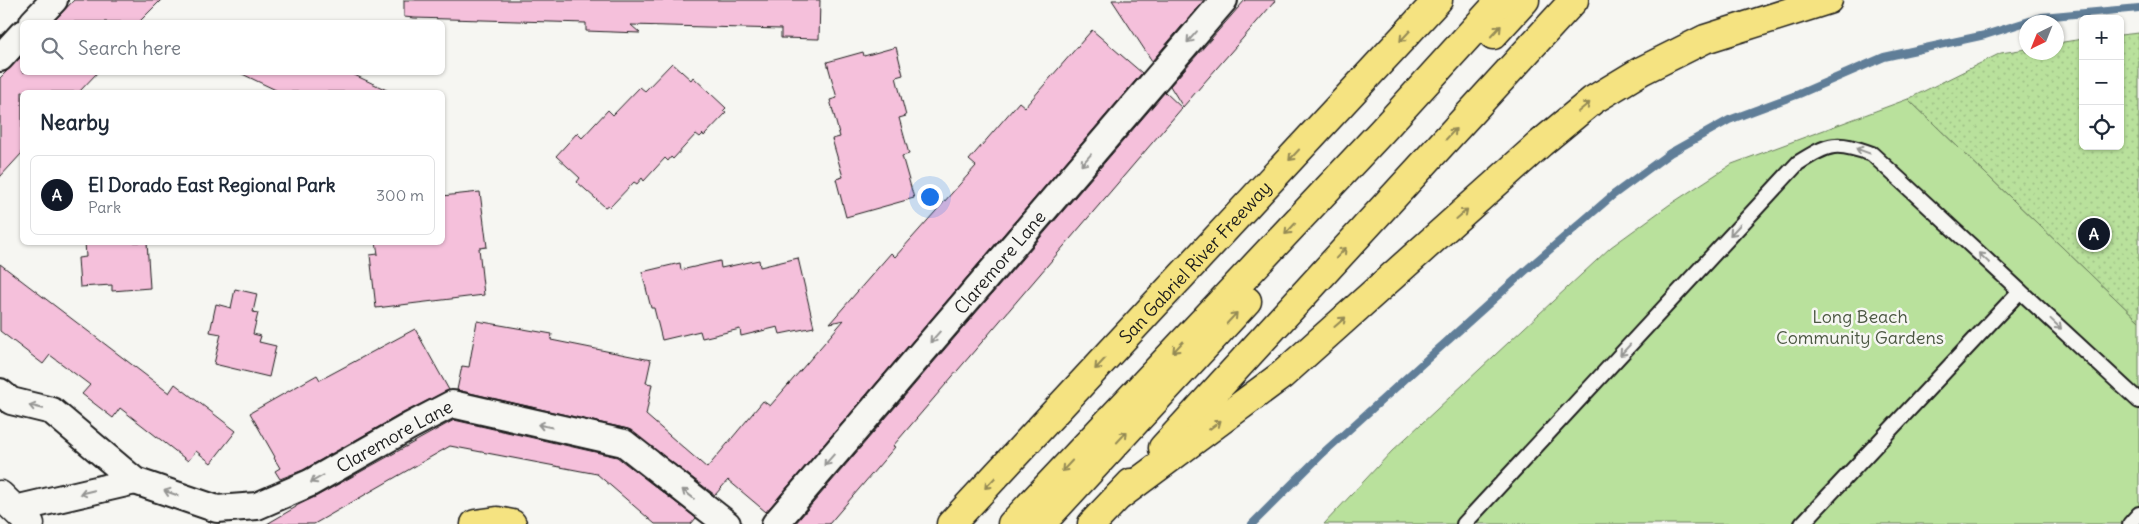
<!DOCTYPE html>
<meta charset="utf-8">
<style>
:root{--surface:#fff;--page:#f2f2f3;--text:#1f2937;--muted:#747a83;--line:#e0e1e3;--accent:#111827}
body{margin:0;font-family:Delius,sans-serif;background:var(--page);color:var(--text)}
.controls{position:absolute;right:15px;top:15px;display:grid;overflow:hidden;border-radius:8px;box-shadow:0 1px 4px #0004}
.controls button{width:45px;height:45px;display:grid;place-items:center;padding:0;border:0;border-bottom:1px solid var(--line);background:var(--surface);color:var(--text);font:25px sans-serif}
.compass{position:absolute;left:2019px;top:15px;width:45px;height:45px;border-radius:50%;background:var(--surface);box-shadow:0 1px 4px #0004;rotate:223deg}
.you{position:absolute;left:929px;top:196px;width:18px;height:18px;margin:-12px;border:4px solid #fff;border-radius:50%;background:#1a73e8;box-shadow:0 0 0 8px #1a73e833}
.badge{display:grid;place-items:center;width:32px;height:32px;border-radius:50%;background:var(--accent);color:#fff;font-size:16px;font-weight:700}
.pin{position:absolute;translate:-50% -50%;border:2px solid #fff;box-shadow:0 1px 5px #0006}
.list{margin:0;padding:0;list-style:none}
h2{display:flex;justify-content:space-between;align-items:center;height:65px;margin:0;padding:0 20px;font-size:21px}
h2 small{font-size:16px;font-weight:400;color:var(--muted)}
.list li{display:grid;grid-template-columns:32px 1fr auto;gap:15px;align-items:center;box-sizing:border-box;height:80px;margin:0 10px 10px;padding:0 10px;border:1px solid var(--line);border-radius:8px}
.list b{display:block;font-size:19px;white-space:nowrap}
.list p{margin:0;font-size:16px;white-space:nowrap;color:var(--muted)}
.list em{font-size:16px;font-style:normal;color:var(--muted)}
.icon{flex:none;width:28px;height:28px;fill:none;stroke:currentColor;stroke-width:2;stroke-linecap:round;stroke-linejoin:round}
.map{position:relative;flex:none;width:2139px;height:524px;overflow:hidden}
.search{position:absolute;background:var(--surface);box-shadow:0 1px 4px #0004;left:20px;top:20px;width:425px;height:55px;display:flex;align-items:center;gap:12px;box-sizing:border-box;padding:0 18px;border-radius:8px;color:var(--muted);font-size:19px}
.panel{position:absolute;background:var(--surface);box-shadow:0 1px 4px #0004;left:20px;top:90px;width:425px;height:155px;border-radius:8px}
.map>svg:first-child{display:block}
</style>
<div class="map">
<svg width="2139" height="524" viewBox="0 0 2139 524">
<defs>
<pattern id="park-dots" width="8" height="8" patternUnits="userSpaceOnUse" patternTransform="scale(1.25)"><rect width="8" height="8" fill="#b9e19c"/><path d="M2 2h.1M6 6h.1" fill="none" stroke="#9ec086" stroke-width="1.8" stroke-linecap="round"/></pattern>
</defs>
<rect width="100%" height="100%" fill="#f6f6f2"/>
<filter id="ink" filterUnits="userSpaceOnUse"><feTurbulence type="fractalNoise" baseFrequency=".02" numOctaves="2"/><feDisplacementMap in="SourceGraphic" scale="10" xChannelSelector="R" yChannelSelector="G"/><feConvolveMatrix kernelMatrix="1 2 1 2 8 2 1 2 1" color-interpolation-filters="sRGB"/></filter>
<g filter="url(#ink)">
<!-- green -->
<polygon fill="#b9e19c" stroke="#6a7e5c" points="1908,99 2139,321 2139,524 1324,524 1392,451 1611,247 1669,205 1732,164"/>
<!-- park -->
<polygon fill="url(#park-dots)" stroke="#6a7e5c" points="2139,33 2139,321 1908,99 2001,53 2026,49 2026,52 2056,52 2057,43 2083,39 2083,146 2120,146 2120,35"/>
<g fill="none" stroke-linecap="round" stroke-linejoin="round">
<!-- stream -->
<polyline stroke="#617e98" stroke-width="8" points="1252,524 1323,453 1525,271 1613,195 1670,153 1729,120 1799,94 1884,57 1985,35 2042,17 2139,8"/>
</g>
<!-- building -->
<g fill="#f5c0db" stroke="#1c1c1c">
<polygon points="74,0 161,0 139,22 53,22"/>
<polygon points="404,0 820,0 819,39 781,38 781,29 631,25 640,33 586,31 586,23 414,18 404,17"/>
<polygon points="1112,0 1204,0 1152,61"/>
<polygon points="1245,0 1276,0 1183,107 1170,86"/>
<polygon points="1092,30 1142,73 766,512 728,480 715,495 628,429 457,390 462,366 469,367 477,321 552,334 551,340 651,360 646,383 652,384 646,415 707,468 763,401 770,406 844,320 830,323 891,253 895,257 976,166 969,160 1019,102 1025,107"/>
<polygon points="896,47 903,75 896,77 906,116 899,118 909,154 902,156 914,198 846,217 836,179 843,177 832,139 840,137 830,100 837,98 827,62 863,52 864,56"/>
<polygon points="22,56 22,72 98,72 79,92 22,92 22,153 0,177 0,78"/>
<polygon points="672,63 691,80 693,77 726,108 723,111 726,113 704,136 703,134 700,137 696,134 673,159 671,157 668,161 665,158 644,181 642,178 637,184 634,182 610,207 608,205 605,207 577,182 580,178 556,156 577,133 582,138 608,110 613,115 640,87 645,91"/>
<polygon points="238,72 348,72 391,92 280,92"/>
<polygon points="1165,92 1182,108 893,446 895,447 829,524 795,524"/>
<polygon points="480,192 487,247 479,248 484,295 376,308 370,255 378,254 376,242 442,242 442,196"/>
<polygon points="85,242 147,242 150,288 112,291 112,285 80,287 78,258 86,257"/>
<polygon points="798,258 814,327 780,334 778,327 741,336 740,329 702,338 700,331 662,340 654,308 651,308 642,272 680,263 681,270 720,261 721,268 759,260 760,267"/>
<polygon points="0,264 169,393 175,384 236,431 211,463 196,451 188,461 120,408 113,418 82,394 90,385 50,355 43,364 0,331"/>
<polygon points="235,289 257,294 253,312 258,313 253,334 261,336 259,342 276,346 269,377 214,364 221,334 210,332 216,304 231,308"/>
<polygon points="415,329 449,390 403,413 303,470 280,479 275,471 280,468 274,458 275,457 250,413 317,375 320,380"/>
<polygon points="454,420 617,457 696,518 691,524 655,524 597,474 450,446 314,524 267,524 296,507 296,506 317,496"/>
</g>
<g fill="none" stroke-linecap="round" stroke-linejoin="round">
<defs>
<g id="lane">
<path d="M1464 524 1798 163C1830 143 1836 141 1872 154L2139 401"/>
<polyline points="1802,524 2020,291"/>
<polyline points="2130,524 2139,514"/>
</g>
<g id="street">
<polyline points="33,22 54,0"/>
<polyline points="0,58 22,34"/>
<path id="s1" d="M0 392 11 401 52 411 135 481 217 509 257 506 310 483 410 426 452 404 624 443 727 524"/>
<polyline points="15,509 135,481"/>
<path id="s2" d="M775 524 1224 0"/>
</g>
<polyline id="secondary" points="0,495 30,524"/>
<g id="highway">
<polyline points="1493,35 1525,0"/>
<polyline points="1163,448 1574,0"/>
<polyline points="1119,496 1282,375 1541,143 1593,100 1641,71 1705,39 1828,0"/>
<polyline points="475,524 497,521 512,524"/>
<path id="s3" d="M951 524 1438 0"/>
<polyline points="1012,524 1382,131 1501,0"/>
<polyline points="1041,524 1247,301"/>
<polyline points="1092,524 1131,483"/>
</g>
</defs>
<!-- lane casing -->
<use href="#lane" stroke="#1c1c1c" stroke-width="18"/>
<!-- street casing -->
<use href="#street" stroke="#1c1c1c" stroke-width="30"/>
<!-- secondary casing -->
<use href="#secondary" stroke="#1c1c1c" stroke-width="31"/>
<!-- highway casing -->
<use href="#highway" stroke="#1c1c1c" stroke-width="31"/>
<!-- lane -->
<use href="#lane" stroke="#f6f6f2" stroke-width="14"/>
<!-- street -->
<use href="#street" stroke="#f6f6f2" stroke-width="26"/>
<!-- secondary -->
<use href="#secondary" stroke="#f6f6f2" stroke-width="28"/>
<!-- highway -->
<use href="#highway" stroke="#f5e381" stroke-width="28"/>
</g>
<!-- one-way arrows -->
<defs><path id="oneway-shaft" d="M-6 0H5M1.5-3L5.5 0L1.5 3" fill="none" stroke-width="1.6" stroke-linecap="round" stroke-linejoin="round" transform="scale(1.25)"/></defs>
<g stroke="#938954">
<use href="#oneway-shaft" transform="translate(1496 31) rotate(-47)"/>
<use href="#oneway-shaft" transform="translate(1405 36) rotate(133)"/>
<use href="#oneway-shaft" transform="translate(1584 107) rotate(-39)"/>
<use href="#oneway-shaft" transform="translate(1451 134) rotate(-47)"/>
<use href="#oneway-shaft" transform="translate(1294 155) rotate(133)"/>
<use href="#oneway-shaft" transform="translate(1462 214) rotate(-41)"/>
<use href="#oneway-shaft" transform="translate(1290 229) rotate(133)"/>
<use href="#oneway-shaft" transform="translate(1341 253) rotate(-47)"/>
<use href="#oneway-shaft" transform="translate(1232 318) rotate(-47)"/>
<use href="#oneway-shaft" transform="translate(1340 322) rotate(-41)"/>
<use href="#oneway-shaft" transform="translate(1178 347) rotate(133)"/>
<use href="#oneway-shaft" transform="translate(1100 364) rotate(133)"/>
<use href="#oneway-shaft" transform="translate(1215 425) rotate(-37)"/>
<use href="#oneway-shaft" transform="translate(1122 437) rotate(-47)"/>
<use href="#oneway-shaft" transform="translate(1067 466) rotate(133)"/>
<use href="#oneway-shaft" transform="translate(990 483) rotate(133)"/>
</g>
<g stroke="#949492">
<use href="#oneway-shaft" transform="translate(1192 37) rotate(131)"/>
<use href="#oneway-shaft" transform="translate(1863 151) rotate(-160)"/>
<use href="#oneway-shaft" transform="translate(1086 160) rotate(131)"/>
<use href="#oneway-shaft" transform="translate(1735 230) rotate(133)"/>
<use href="#oneway-shaft" transform="translate(1984 258) rotate(-137)"/>
<use href="#oneway-shaft" transform="translate(2056 324) rotate(43)"/>
<use href="#oneway-shaft" transform="translate(935 337) rotate(131)"/>
<use href="#oneway-shaft" transform="translate(1625 350) rotate(133)"/>
<use href="#oneway-shaft" transform="translate(36 407) rotate(-166)"/>
<use href="#oneway-shaft" transform="translate(545 426) rotate(-168)"/>
<use href="#oneway-shaft" transform="translate(829 460) rotate(131)"/>
<use href="#oneway-shaft" transform="translate(317 479) rotate(150)"/>
<use href="#oneway-shaft" transform="translate(87 492) rotate(166)"/>
<use href="#oneway-shaft" transform="translate(171 493) rotate(-161)"/>
<use href="#oneway-shaft" transform="translate(688 494) rotate(-142)"/>
</g>
</g>
<g text-anchor="middle" dominant-baseline="central" stroke-width="5" stroke-linejoin="round" paint-order="stroke">
<!-- street labels -->
<g font-size="18" fill="#1c1c1c" stroke="#f6f6f2">
<text stroke="none"><textPath href="#s2" startOffset="345">Claremore Lane</textPath></text>
<text stroke="none"><textPath href="#s3" startOffset="358">San Gabriel River Freeway</textPath></text>
<text stroke="none"><textPath href="#s1" startOffset="446">Claremore Lane</textPath></text>
</g>
<!-- park labels -->
<g font-size="18" fill="#4b5742" stroke="#f6f6f2">
<text x="1860" y="316">Long Beach<tspan x="1860" dy="21">Community Gardens</tspan></text>
</g>
</g>
</svg>
<div class="controls">
<button>+</button>
<button>−</button>
<button><svg class="icon" aria-label="locate" viewBox="0 0 24 24"><circle cx="12" cy="12" r="6"/><path d="M12 2v4M12 18v4M2 12h4M18 12h4"/></svg></button>
</div>
<svg class="compass" viewBox="-18 -18 36 36"><path d="M0-13l5 13h-10z" fill="#e53935"/><path d="M0 13l5-13h-10z" fill="#747a83"/></svg>
<div class="you"></div>
<div class="pin badge" style="left:2094px;top:234px">A</div>
<div class="search"><svg class="icon" aria-label="search" viewBox="0 0 24 24"><circle cx="10" cy="10" r="6"/><path d="M15 15l6 6"/></svg>Search here</div>
<section class="panel">
<h2>Nearby<small></small></h2>
<ul class="list">
<li><span class="badge">A</span><div><b>El Dorado East Regional Park</b><p>Park</p></div><em>300 m</em></li>
</ul>
</section>
</div>
